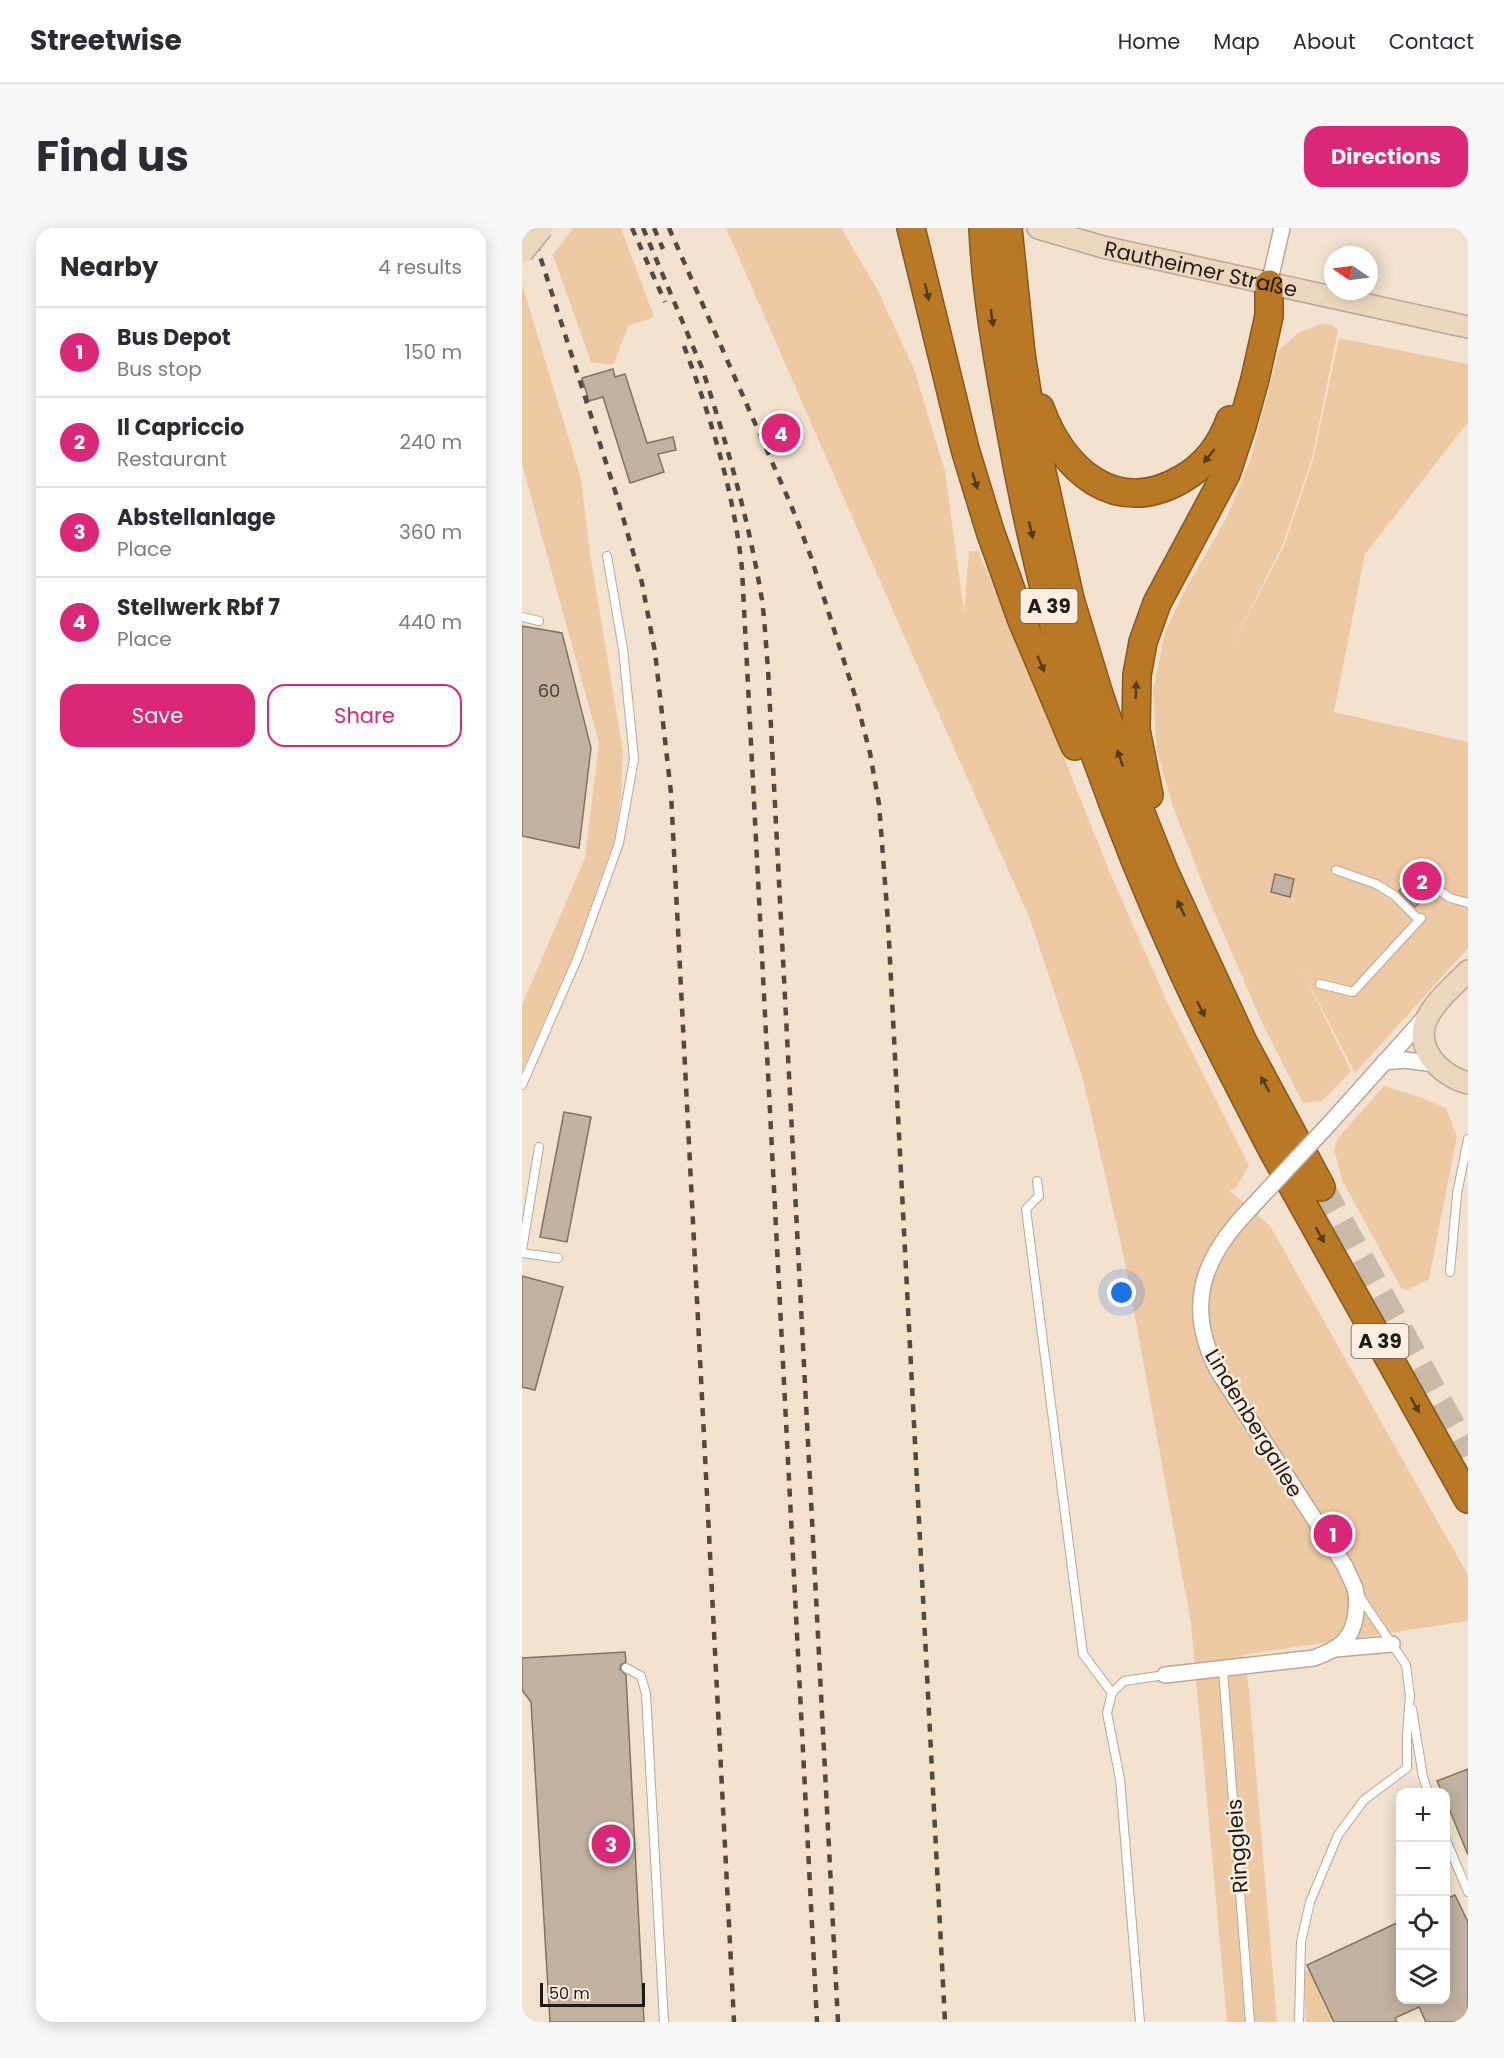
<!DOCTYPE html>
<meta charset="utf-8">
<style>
:root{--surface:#fff;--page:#f7f7f7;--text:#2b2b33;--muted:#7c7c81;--line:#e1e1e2;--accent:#db2777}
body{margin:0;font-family:Poppins,sans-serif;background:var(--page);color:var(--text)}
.controls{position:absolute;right:18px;bottom:18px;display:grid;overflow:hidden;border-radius:12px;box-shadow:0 3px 15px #0003}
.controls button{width:54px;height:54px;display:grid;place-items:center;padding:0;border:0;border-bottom:2px solid var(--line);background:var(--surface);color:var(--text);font:30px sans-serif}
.compass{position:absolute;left:802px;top:18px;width:54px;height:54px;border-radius:50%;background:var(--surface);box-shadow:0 3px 15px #0003;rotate:283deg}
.scale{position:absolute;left:18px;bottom:15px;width:105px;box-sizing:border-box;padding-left:6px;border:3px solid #211b15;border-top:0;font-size:16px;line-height:21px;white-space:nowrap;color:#211b15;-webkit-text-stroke:4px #fceee0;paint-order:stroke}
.you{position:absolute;left:600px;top:1065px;width:21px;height:21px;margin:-15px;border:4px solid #fff;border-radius:50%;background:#1a73e8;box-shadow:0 0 0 9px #1a73e833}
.badge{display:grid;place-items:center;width:39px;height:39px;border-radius:50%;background:var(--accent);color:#fff;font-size:20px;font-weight:700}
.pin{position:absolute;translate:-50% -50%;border:3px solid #fff;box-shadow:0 2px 6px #0006}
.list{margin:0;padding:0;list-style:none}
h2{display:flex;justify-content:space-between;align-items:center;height:78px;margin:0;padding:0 24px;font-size:26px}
h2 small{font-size:20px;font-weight:400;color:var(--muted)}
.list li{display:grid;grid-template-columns:39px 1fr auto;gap:18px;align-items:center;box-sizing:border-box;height:90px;padding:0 24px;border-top:2px solid var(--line)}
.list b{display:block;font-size:22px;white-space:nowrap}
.list p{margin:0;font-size:20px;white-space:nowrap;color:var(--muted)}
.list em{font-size:20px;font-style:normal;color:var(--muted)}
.actions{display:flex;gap:12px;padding:18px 24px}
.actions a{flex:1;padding:14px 0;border:2px solid var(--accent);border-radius:18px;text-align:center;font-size:21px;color:var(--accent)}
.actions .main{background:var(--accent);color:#fff}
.icon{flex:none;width:33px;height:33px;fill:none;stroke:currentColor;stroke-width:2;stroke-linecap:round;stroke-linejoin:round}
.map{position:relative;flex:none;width:946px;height:1794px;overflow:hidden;border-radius:18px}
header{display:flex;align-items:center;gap:36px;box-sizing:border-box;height:84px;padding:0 30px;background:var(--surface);border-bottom:2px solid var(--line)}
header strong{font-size:28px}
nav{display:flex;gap:33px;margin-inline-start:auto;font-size:21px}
.intro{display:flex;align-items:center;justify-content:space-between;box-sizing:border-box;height:144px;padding:0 36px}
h1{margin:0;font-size:42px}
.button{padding:15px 27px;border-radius:18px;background:var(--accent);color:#fff;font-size:21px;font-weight:700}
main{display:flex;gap:36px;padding:0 36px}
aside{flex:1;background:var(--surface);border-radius:18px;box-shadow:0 3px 15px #0003}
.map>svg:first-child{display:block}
</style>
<header>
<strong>Streetwise</strong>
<nav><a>Home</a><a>Map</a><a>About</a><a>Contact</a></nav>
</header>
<div class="intro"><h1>Find us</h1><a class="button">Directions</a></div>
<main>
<aside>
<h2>Nearby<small>4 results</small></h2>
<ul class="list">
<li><span class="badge">1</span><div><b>Bus Depot</b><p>Bus stop</p></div><em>150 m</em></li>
<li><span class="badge">2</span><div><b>Il Capriccio</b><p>Restaurant</p></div><em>240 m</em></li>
<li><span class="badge">3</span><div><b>Abstellanlage</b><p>Place</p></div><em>360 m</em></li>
<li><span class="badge">4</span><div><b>Stellwerk Rbf 7</b><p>Place</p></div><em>440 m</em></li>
</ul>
<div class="actions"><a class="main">Save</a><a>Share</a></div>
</aside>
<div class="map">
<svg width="946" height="1794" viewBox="0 0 946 1794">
<rect width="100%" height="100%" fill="#f2e1ce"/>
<!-- green -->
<g fill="#edc9a3">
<polygon points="51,0 99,0 132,89 106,98 91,137 69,134 31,27"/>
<polygon points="204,0 319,0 355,61 392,141 423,243 442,384 447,323 456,323 499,423 591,652 646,776 727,937 714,960 708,963 748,998 946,1347 946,1393 721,1427 727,1461 755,1794 705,1794 669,1395 603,1034 561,851 508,691 383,410"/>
<polygon points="0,56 59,251 68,326 101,524 99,568 93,610 52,726 0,843 0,777 63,630 77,515 0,236"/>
<polygon points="799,96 810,97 816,102 790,230 761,316 708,421 762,318 791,232 817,110 946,136 946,194 843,326 812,484 946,514 946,720 833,845 780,742 829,843 800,873 781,875 742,799 687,672 651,579 635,523 631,464 643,404 663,362 705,289 729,230 757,122 776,105"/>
<polygon points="862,858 897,869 924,880 935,908 907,1051 885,1062 879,1060 820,952 812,921 816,910"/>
<polygon points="787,1741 812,1794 784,1794 782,1749 783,1743"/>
</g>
<!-- building -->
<g fill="#c2b1a0" stroke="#817261" stroke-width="1.5">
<polygon points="91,141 93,149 103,146 125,215 151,209 154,222 136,226 142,244 108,255 81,169 67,173 60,150"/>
<polygon points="267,191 275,210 252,220 243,201"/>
<polygon points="0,398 40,405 69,520 57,620 0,608"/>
<polygon points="897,634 917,653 893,679 877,663 881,658 878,656"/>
<polygon points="753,646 772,651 768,669 749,664"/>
<polygon points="42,884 69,889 45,1014 18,1009"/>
<polygon points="0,1048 41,1059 13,1162 0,1159"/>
<polygon points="103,1424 104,1434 99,1437 98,1441 104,1447 122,1794 28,1794 9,1474 0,1462 0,1430"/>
<polygon points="946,1541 946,1627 924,1573 924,1564 920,1564 915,1553"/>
<polygon points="933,1667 946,1694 946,1794 904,1794 897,1779 873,1790 875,1794 812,1794 785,1737 879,1693 879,1772 924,1772 924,1671"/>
</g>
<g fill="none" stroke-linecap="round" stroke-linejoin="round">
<!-- highway-tunnel -->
<polyline stroke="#c8b9a9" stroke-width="27" stroke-dasharray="27 14" stroke-linecap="butt" points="799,959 946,1227"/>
<defs>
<g id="lane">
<polyline points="0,389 17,393"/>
<polyline points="814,642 854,656 872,667 897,692"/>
<polyline points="921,665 928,670 946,675"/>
<polyline points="798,756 831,764 899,690"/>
<polyline points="0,857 56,729 97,615 112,531 101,421 85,328"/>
<polyline points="515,953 517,968 504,981 561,1426 590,1465"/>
<polyline points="0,1022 17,919"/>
<polyline points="0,1025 36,1030"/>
<polyline points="928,1044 935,966 946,911"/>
<polyline points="836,1366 884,1437 888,1469"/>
<polyline points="104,1440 119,1448 124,1466 142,1794"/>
<polyline points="701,1442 728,1794"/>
<polyline points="890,1481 901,1549 906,1564"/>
<polyline points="924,1612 946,1664"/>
<polyline points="618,1794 598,1551 585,1485 590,1465 602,1453 643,1447"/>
<polyline points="777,1794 779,1714 788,1674 816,1607 842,1572 885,1540 885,1507 888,1466"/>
</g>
<g id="street">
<polyline points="747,56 760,0"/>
<polyline points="862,834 883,832 912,836"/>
<polyline points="808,895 904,788"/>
<polyline points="813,1421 870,1416"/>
<path d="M643 1447 792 1430C816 1421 831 1413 834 1384 835 1376 835 1368 833 1360 830 1353 826 1346 823 1338L696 1143C663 1080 679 1032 726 983"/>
</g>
<g id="secondary">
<path id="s1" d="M516 0 581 19 946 99"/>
<path d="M946 743C934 756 917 769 908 785 888 816 916 847 946 855"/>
</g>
<g id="highway">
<polyline points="389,0 443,221 468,303 499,390 553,518"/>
<path d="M461 0C464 67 476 133 488 199 506 300 529 401 563 498 590 576 621 655 655 730 684 796 718 859 751 923L946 1271"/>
<polyline points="486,0 499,126 512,208 548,371 576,463 606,553 642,643 721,814 799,959"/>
<path d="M518 180C540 242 594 290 660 251 683 238 699 217 708 192"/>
<polyline points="627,567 614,502 615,447 621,414 635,375 704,246 720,198 733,151 747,88 747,56"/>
</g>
</defs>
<!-- lane casing -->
<use href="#lane" stroke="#b9a897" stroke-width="10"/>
<!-- street casing -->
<use href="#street" stroke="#b9a897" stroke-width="18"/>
<!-- secondary casing -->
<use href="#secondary" stroke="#b9a897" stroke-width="24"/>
<!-- highway casing -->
<use href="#highway" stroke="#84581f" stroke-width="30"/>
<!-- lane -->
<use href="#lane" stroke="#fff" stroke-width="8"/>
<!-- street -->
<use href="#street" stroke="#fff" stroke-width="15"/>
<!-- secondary -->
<use href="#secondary" stroke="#ead7bd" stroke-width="21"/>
<!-- highway -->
<use href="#highway" stroke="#b97924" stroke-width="27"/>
<!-- rail -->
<g stroke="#524940" stroke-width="4.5" stroke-dasharray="8 8" stroke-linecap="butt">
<polyline points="9,0 95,269 120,355 133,424 149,565 212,1794"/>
<polyline points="110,0 143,74"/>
<path d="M121 0 180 140C205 216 227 293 240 372 243 395 244 419 246 441L316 1794"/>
<polyline points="132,0 141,21"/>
<polyline points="147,0 269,277 289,329 334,471 348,525 357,576 366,694 423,1794"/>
<path d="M162 118C189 190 212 264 220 341L295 1794"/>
</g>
<defs>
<polyline id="street-bridge" points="726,983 808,895"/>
<polyline id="secondary-bridge" points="0,25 20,0"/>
</defs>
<!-- street-bridge casing -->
<use href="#street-bridge" stroke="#b9a897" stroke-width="18" stroke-linecap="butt"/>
<!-- secondary-bridge casing -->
<use href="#secondary-bridge" stroke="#b9a897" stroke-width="24" stroke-linecap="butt"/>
<!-- street-bridge -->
<use href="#street-bridge" stroke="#fff" stroke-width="15"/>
<!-- secondary-bridge -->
<use href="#secondary-bridge" stroke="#ead7bd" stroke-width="21"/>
</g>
<!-- one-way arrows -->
<defs><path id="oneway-solid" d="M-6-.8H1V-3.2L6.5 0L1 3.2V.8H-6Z" transform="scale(1.5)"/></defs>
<g fill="#563c1a">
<use href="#oneway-solid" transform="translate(405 64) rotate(77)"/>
<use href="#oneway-solid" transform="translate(470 90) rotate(83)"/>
<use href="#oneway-solid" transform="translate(687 228) rotate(128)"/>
<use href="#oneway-solid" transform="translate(453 253) rotate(73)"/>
<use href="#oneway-solid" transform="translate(509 302) rotate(77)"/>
<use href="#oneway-solid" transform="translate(519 436) rotate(67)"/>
<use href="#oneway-solid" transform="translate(614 462) rotate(-87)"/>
<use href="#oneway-solid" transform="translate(598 530) rotate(-109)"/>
<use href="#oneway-solid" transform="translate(659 680) rotate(-115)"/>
<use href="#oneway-solid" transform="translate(679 781) rotate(64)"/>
<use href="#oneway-solid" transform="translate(743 856) rotate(-118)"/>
<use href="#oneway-solid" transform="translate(798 1007) rotate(61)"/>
<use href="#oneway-solid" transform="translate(893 1177) rotate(61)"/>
</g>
<g text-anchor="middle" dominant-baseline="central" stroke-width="5" stroke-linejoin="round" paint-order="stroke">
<!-- number labels -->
<g font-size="18" fill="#494038">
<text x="27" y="462">60</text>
</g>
<!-- shield labels -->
<g fill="#fceee0" stroke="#635a52" stroke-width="1.5">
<rect x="498.5" y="361" width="57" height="34" rx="4.5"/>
<rect x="829.5" y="1096" width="57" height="34" rx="4.5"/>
</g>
<g font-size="20" font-weight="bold" fill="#211b15">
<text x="527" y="378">A 39</text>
<text x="858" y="1113">A 39</text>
</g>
<!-- street labels -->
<g font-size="21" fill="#211b15" stroke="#fceee0">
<text stroke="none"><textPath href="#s1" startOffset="168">Rautheimer Straße</textPath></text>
<text transform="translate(732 1195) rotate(59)">Lindenbergallee</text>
<text transform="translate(715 1618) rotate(-94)">Ringgleis</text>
</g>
</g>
</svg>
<div class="controls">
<button>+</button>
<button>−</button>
<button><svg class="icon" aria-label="locate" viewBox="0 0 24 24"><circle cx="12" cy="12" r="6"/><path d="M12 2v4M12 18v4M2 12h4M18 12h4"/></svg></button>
<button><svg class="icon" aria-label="layers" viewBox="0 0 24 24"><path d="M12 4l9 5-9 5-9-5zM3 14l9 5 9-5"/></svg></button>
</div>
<svg class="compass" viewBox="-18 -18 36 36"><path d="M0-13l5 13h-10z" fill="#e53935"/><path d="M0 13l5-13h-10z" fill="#7c7c81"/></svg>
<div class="scale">50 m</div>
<div class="you"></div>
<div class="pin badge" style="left:811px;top:1306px">1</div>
<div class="pin badge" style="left:900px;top:653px">2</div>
<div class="pin badge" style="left:89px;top:1616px">3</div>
<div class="pin badge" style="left:259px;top:205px">4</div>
</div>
</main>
